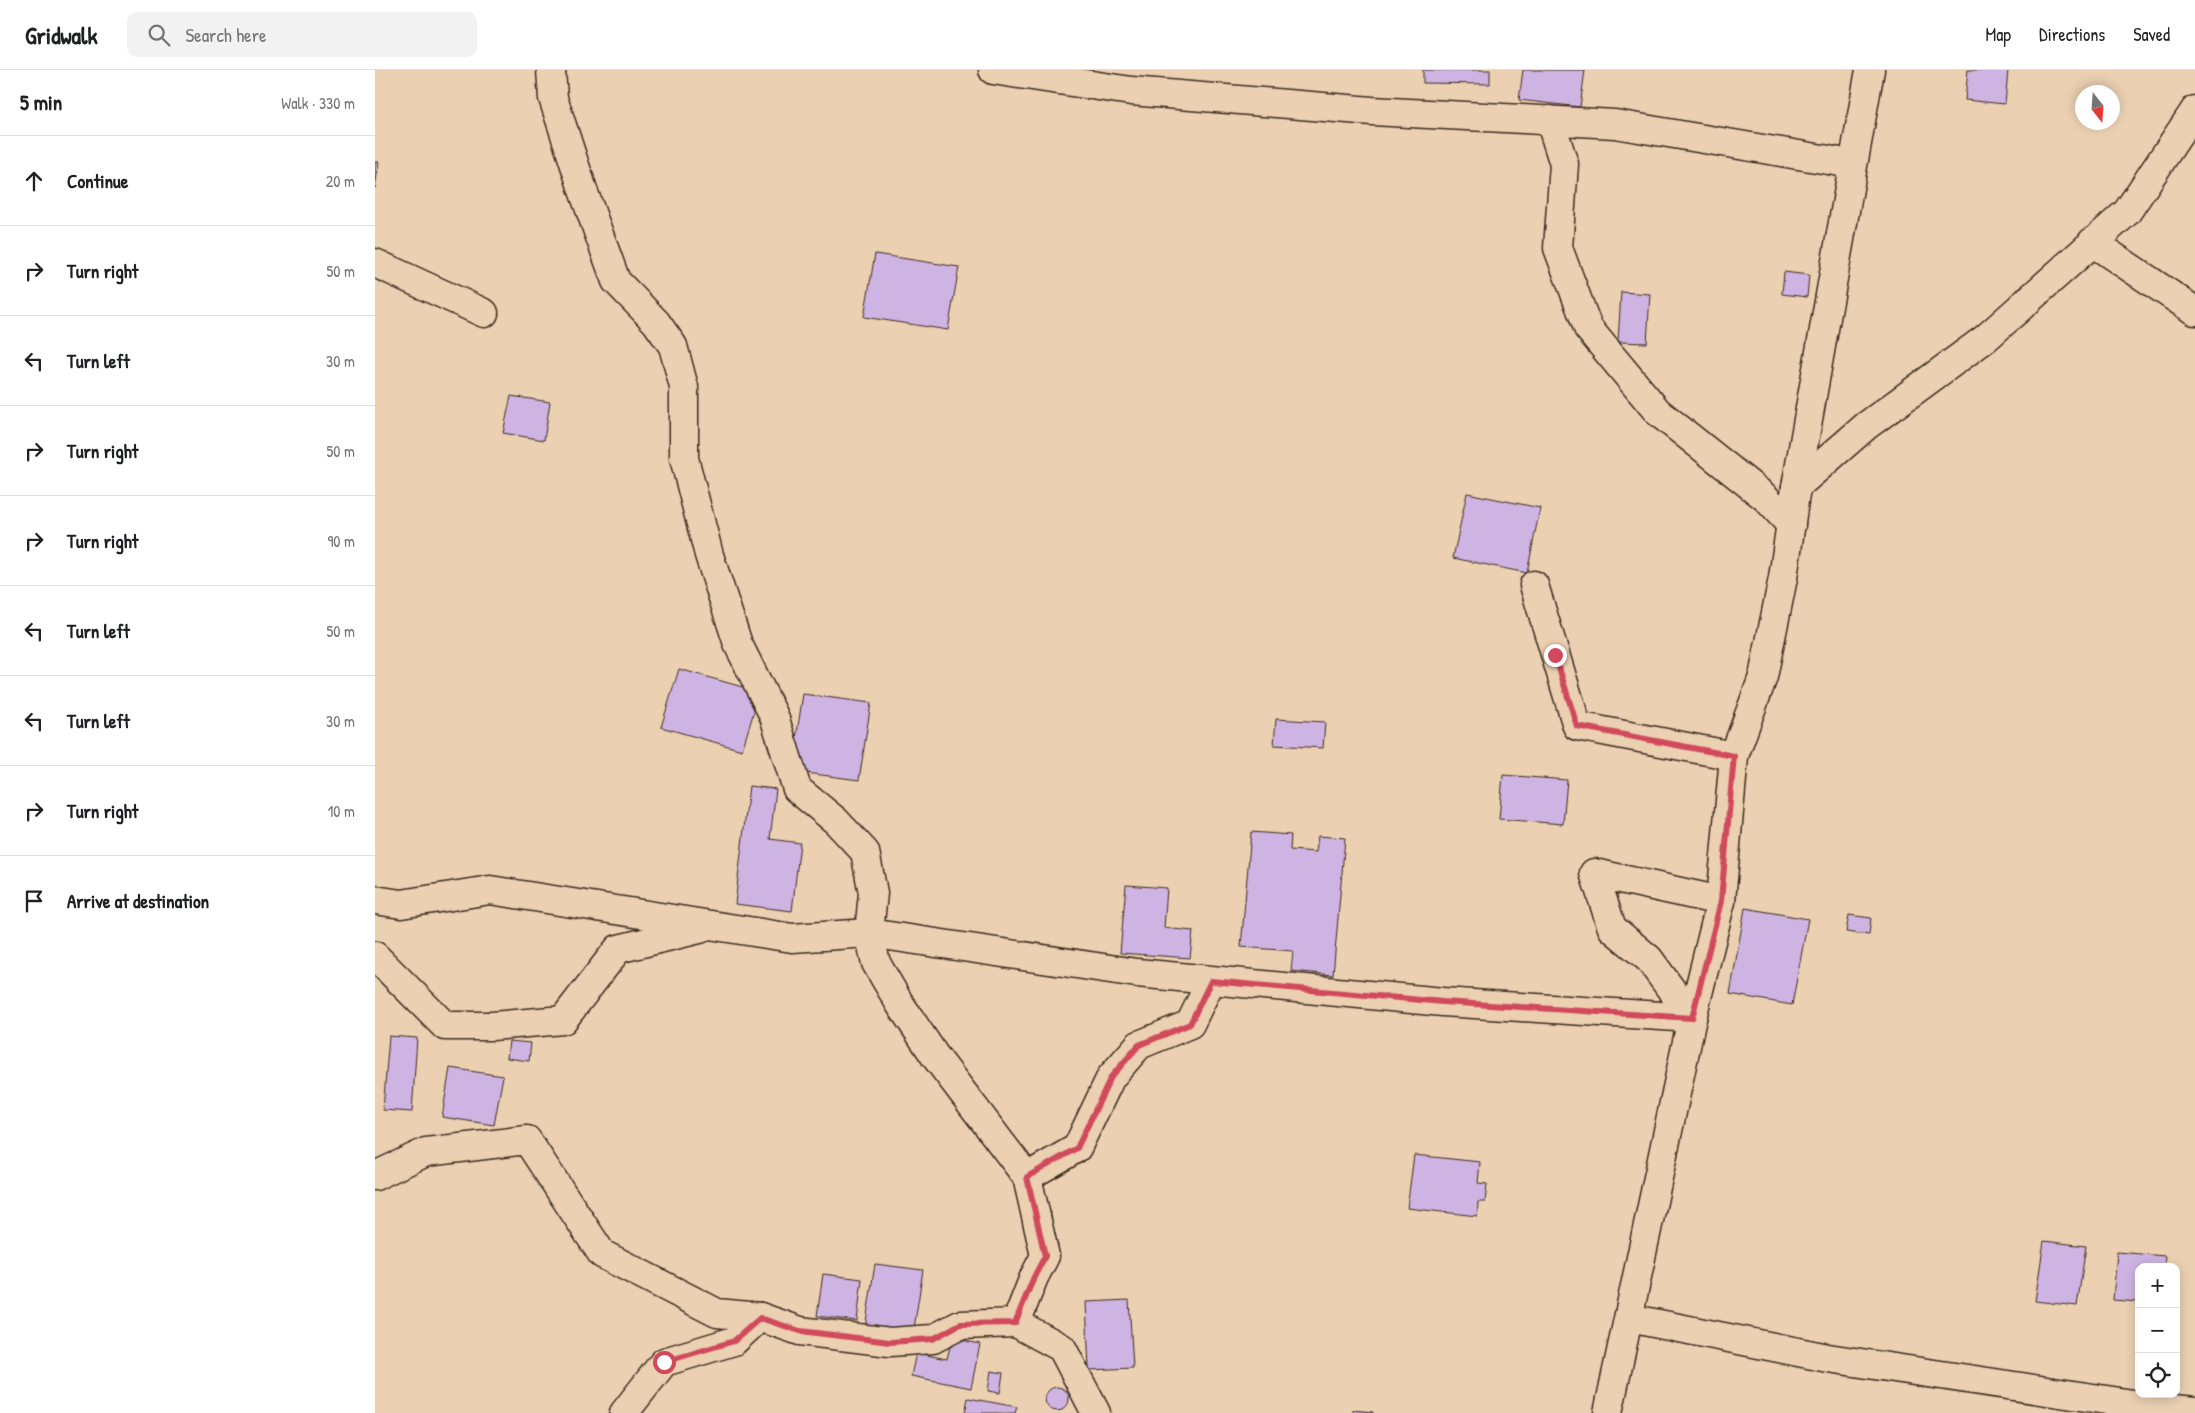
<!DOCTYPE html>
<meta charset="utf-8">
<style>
:root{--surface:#fff;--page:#f2f2f2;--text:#202124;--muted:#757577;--line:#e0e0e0}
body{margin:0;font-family:"Patrick Hand",sans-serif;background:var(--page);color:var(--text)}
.controls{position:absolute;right:15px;bottom:15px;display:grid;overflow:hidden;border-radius:10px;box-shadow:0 2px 12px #0003}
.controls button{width:45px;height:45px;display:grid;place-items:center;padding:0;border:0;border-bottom:1px solid var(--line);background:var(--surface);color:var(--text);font:25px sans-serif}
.compass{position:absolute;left:1700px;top:15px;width:45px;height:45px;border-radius:50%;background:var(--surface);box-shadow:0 2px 12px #0003;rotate:163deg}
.stop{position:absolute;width:15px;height:15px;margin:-11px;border:4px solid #d1495b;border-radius:50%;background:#fff}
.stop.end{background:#d1495b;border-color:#fff;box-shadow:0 1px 5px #0008}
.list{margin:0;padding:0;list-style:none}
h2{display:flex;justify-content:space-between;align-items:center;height:65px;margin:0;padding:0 20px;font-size:21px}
h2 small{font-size:16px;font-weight:400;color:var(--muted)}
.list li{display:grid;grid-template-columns:32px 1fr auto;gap:15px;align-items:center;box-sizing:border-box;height:90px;padding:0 20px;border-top:1px solid var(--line)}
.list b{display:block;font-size:19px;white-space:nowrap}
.list em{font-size:16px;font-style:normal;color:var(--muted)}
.icon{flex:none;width:28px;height:28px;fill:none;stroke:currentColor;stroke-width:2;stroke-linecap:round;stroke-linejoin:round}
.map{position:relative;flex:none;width:1820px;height:1343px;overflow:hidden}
header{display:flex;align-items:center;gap:30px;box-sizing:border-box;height:70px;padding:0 25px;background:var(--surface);border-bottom:1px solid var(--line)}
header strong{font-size:24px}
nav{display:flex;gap:28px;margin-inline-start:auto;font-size:18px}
.search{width:350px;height:45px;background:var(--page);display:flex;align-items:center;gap:12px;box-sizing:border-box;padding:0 18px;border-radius:10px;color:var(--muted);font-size:19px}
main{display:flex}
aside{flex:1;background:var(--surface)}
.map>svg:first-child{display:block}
</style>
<header>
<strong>Gridwalk</strong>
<div class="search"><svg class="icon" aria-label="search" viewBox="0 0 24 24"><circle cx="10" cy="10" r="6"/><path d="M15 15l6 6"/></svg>Search here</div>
<nav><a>Map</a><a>Directions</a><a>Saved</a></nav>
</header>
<main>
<aside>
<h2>5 min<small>Walk · 330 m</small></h2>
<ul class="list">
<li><svg class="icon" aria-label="ahead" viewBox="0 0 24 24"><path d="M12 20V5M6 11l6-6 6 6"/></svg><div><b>Continue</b></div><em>20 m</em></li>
<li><svg class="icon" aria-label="right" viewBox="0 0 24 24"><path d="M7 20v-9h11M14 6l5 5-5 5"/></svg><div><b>Turn right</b></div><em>50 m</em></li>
<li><svg class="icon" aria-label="left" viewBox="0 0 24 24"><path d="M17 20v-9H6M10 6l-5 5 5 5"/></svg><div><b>Turn left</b></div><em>30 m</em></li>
<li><svg class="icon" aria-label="right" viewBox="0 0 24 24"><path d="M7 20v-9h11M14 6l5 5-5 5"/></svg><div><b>Turn right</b></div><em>50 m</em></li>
<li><svg class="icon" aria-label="right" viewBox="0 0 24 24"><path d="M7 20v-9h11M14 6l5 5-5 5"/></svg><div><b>Turn right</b></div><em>90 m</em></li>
<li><svg class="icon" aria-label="left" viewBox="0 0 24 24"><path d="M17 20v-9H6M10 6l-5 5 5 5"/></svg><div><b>Turn left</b></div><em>50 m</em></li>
<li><svg class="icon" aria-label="left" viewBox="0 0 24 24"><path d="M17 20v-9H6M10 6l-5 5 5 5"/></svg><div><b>Turn left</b></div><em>30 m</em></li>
<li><svg class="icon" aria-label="right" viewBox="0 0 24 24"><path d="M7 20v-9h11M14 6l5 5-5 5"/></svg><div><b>Turn right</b></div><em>10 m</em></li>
<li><svg class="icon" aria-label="arrive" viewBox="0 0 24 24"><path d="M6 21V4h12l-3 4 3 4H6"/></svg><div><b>Arrive at destination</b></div></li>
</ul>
</aside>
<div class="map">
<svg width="1820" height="1343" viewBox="0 0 1820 1343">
<rect width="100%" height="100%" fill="#ebd0b2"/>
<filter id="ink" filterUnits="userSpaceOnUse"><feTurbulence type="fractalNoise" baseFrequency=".02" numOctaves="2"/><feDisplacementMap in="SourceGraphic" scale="10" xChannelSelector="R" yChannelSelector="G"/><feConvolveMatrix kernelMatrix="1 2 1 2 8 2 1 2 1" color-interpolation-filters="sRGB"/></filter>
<g filter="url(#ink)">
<!-- building -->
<g fill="#ceb4e3" stroke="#3b2a1e">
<polygon points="1048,0 1115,0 1115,14 1048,13"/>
<polygon points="1148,0 1210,0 1205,37 1144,30"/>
<polygon points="1593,0 1633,0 1630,34 1590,30"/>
<polygon points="0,92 4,92 0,118"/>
<polygon points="500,184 584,197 573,260 489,247"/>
<polygon points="1409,202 1434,205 1432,227 1407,224"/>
<polygon points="1246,222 1275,224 1272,273 1243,272"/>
<polygon points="136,326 175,332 169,370 128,363"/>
<polygon points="1092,423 1165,438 1152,503 1078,488"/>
<polygon points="304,599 385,622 367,680 286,657"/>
<polygon points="428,624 496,633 484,710 416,701"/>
<polygon points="901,649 950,652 948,678 899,675"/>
<polygon points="1128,705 1192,710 1188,754 1124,749"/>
<polygon points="374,716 401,719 395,769 425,773 417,841 360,834"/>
<polygon points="876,762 916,765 915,780 941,782 943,766 970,768 958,905 916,901 918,881 866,877"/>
<polygon points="751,815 792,818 789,858 818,861 815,888 745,883"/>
<polygon points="1370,838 1433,849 1417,935 1355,924"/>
<polygon points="1474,845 1496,848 1494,865 1471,862"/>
<polygon points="14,966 42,968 37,1042 8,1040"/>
<polygon points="134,971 156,973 154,991 132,988"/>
<polygon points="75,998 128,1006 119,1055 67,1047"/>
<polygon points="1039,1085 1105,1092 1103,1113 1112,1114 1110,1132 1103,1132 1102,1146 1032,1138"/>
<polygon points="1669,1171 1711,1176 1702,1236 1660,1231"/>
<polygon points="1742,1182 1790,1186 1789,1197 1764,1197 1764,1232 1738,1230"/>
<polygon points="500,1194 548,1200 538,1265 490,1258"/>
<polygon points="448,1204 487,1209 482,1251 442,1246"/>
<polygon points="754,1230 758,1298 714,1300 711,1232"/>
<polygon points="577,1268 605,1274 596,1318 536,1306 541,1283 572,1289"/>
<polygon points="616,1301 628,1303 625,1323 613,1321"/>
<circle cx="682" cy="1329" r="12"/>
<polygon points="593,1328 642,1337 640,1343 590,1343"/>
<polygon points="978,1340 998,1342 998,1343 978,1343"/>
</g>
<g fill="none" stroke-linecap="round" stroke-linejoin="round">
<defs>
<g id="street">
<polyline points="176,0 178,28 209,123 241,211 281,252 298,276 309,317 309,388 334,485 363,574 399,646 422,719 461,751 490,782 498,823 494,863 501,893 525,934 560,986 652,1107 670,1186 659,1207 641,1253 687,1278 721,1343"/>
<polyline points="618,0 756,21 997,41 1240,54 1477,94"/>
<polyline points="1175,50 1189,94 1183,178 1213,258 1283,342 1391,428 1416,455"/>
<polyline points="1717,172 1820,241"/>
<polyline points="0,193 109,243"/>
<polyline points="1421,417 1495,0"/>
<polyline points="1159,515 1202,656 1359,686"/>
<polyline points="0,830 26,834 115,820 417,868 494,863 762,903 1068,932 1317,948 1274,889 1237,858 1219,803 1346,831"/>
<polyline points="0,886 70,956 117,956 188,950 243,879 325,859"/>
<polyline points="0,1106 51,1082 152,1070 227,1184 342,1243 385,1247"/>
<polyline points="652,1107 702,1078 736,1007 764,975 815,954 836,911"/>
<polyline points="1254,1248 1453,1288 1778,1337 1820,1341"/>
<polyline points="249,1343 289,1292 359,1271 385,1247 425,1261 515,1272 558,1269 585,1255 641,1253"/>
<polyline points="1233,1343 1317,948 1346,831 1359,686 1388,607 1408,508 1421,417 1491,356 1611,268 1752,142 1820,40"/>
</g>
</defs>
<!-- street casing -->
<use href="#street" stroke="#3b2a1e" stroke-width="31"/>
<!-- street -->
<use href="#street" stroke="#ebd0b2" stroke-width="28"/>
</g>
</g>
<g fill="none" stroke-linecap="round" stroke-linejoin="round" filter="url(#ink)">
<!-- route -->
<polyline stroke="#d1495b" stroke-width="6" points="289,1292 359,1271 385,1248 425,1261 515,1272 558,1269 585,1254 640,1253 659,1207 670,1186 652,1107 702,1078 736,1007 764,975 815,954 836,911 1068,932 1317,948 1346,831 1359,686 1202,656 1180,585"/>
</g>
</svg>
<div class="controls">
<button>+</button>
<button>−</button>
<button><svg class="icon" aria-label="locate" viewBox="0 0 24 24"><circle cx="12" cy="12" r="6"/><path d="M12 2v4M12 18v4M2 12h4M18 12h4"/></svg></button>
</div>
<svg class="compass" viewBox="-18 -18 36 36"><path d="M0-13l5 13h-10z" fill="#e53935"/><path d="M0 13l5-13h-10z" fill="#757577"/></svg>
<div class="stop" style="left:289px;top:1292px"></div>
<div class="stop end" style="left:1180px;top:585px"></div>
</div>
</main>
